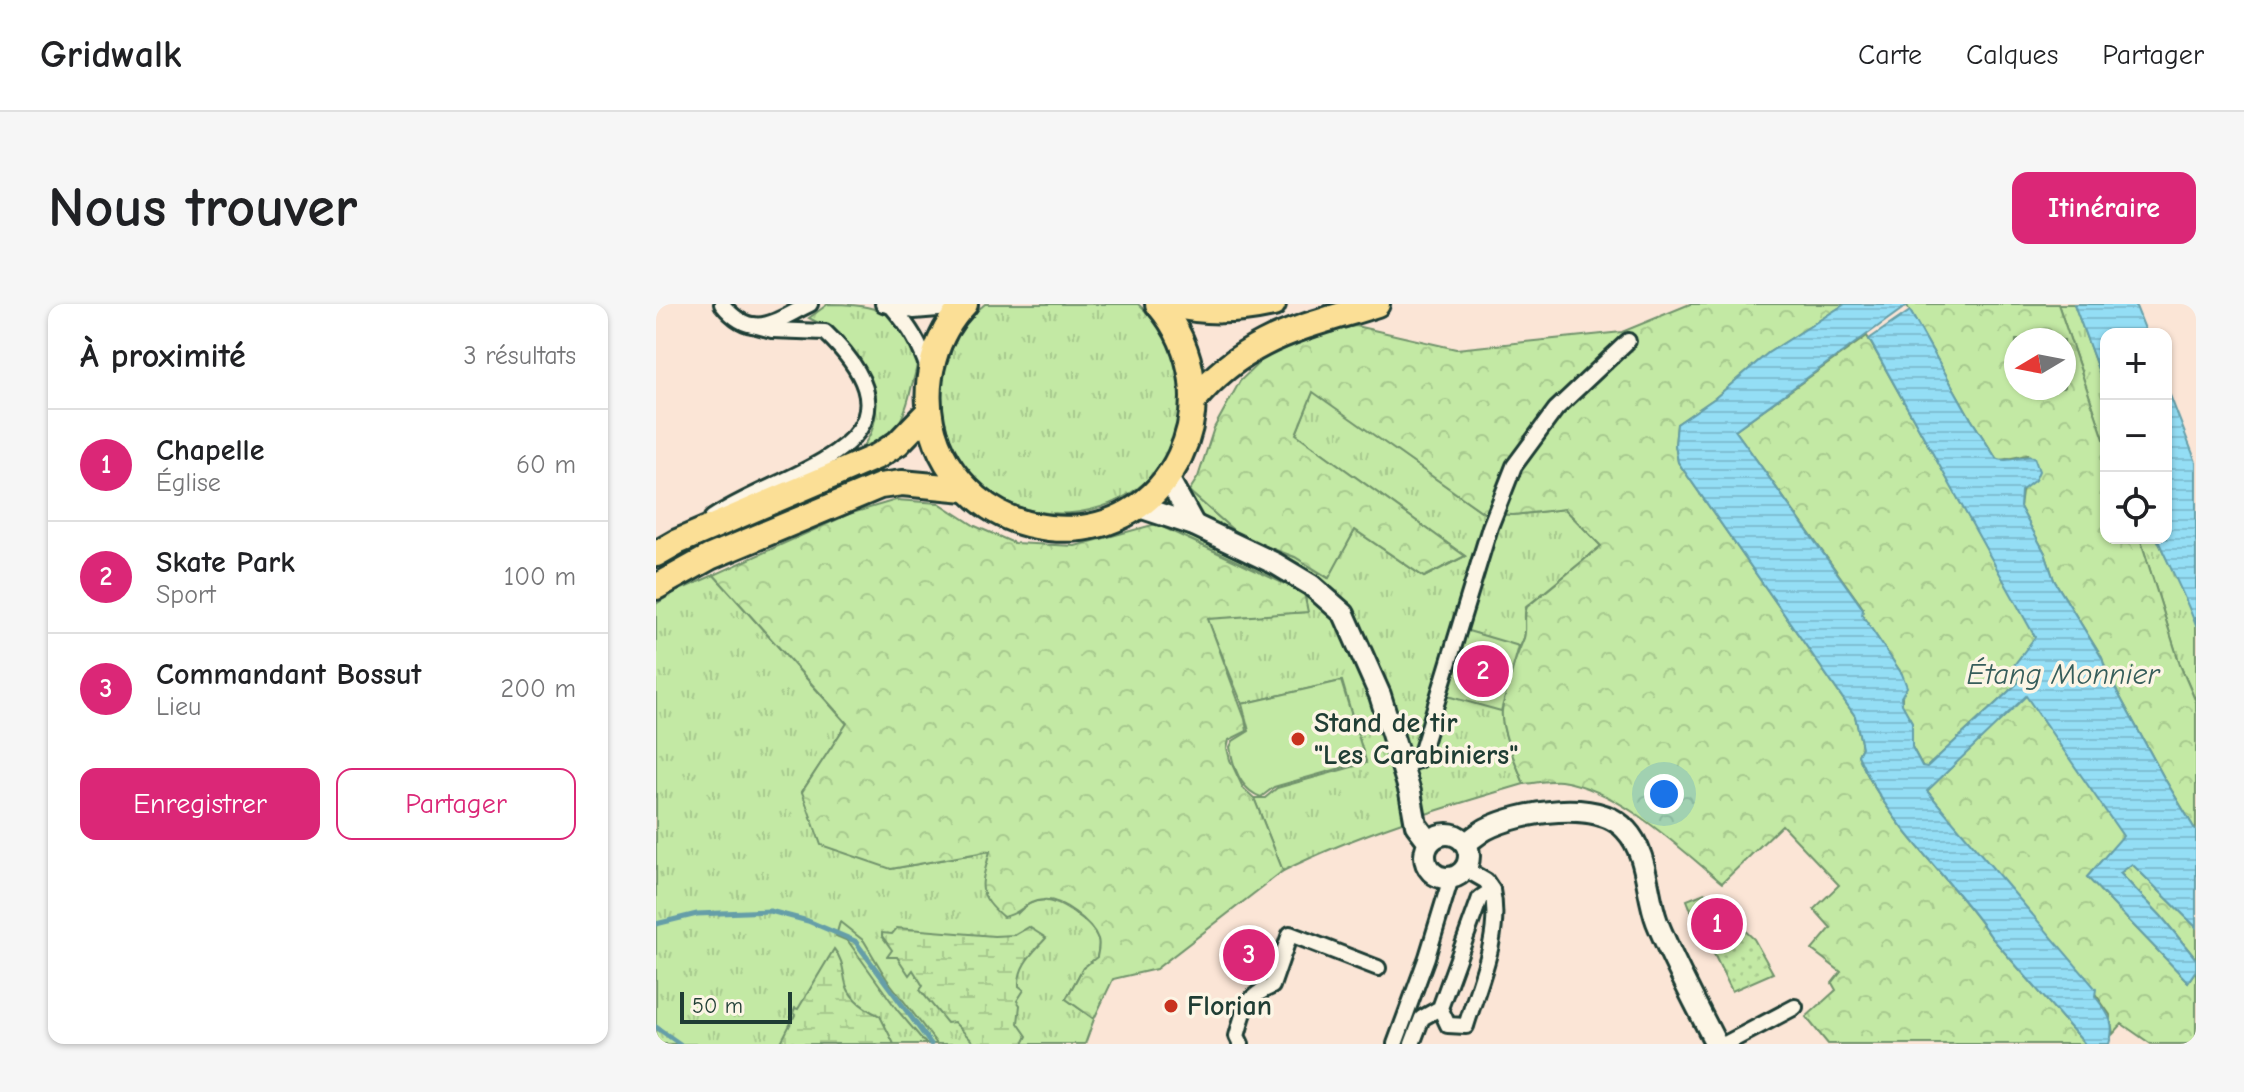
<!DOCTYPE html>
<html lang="fr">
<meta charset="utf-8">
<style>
:root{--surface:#fff;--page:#f6f6f6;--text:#202124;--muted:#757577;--line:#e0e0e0;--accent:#db2777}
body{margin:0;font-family:"Comic Neue",sans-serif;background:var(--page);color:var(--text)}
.controls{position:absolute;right:24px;top:24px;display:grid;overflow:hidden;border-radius:16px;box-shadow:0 2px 6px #0004}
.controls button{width:72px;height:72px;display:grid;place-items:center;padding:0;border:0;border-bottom:2px solid var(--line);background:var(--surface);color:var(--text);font:40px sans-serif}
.compass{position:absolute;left:1348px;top:24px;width:72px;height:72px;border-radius:50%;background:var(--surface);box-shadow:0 2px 6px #0004;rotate:260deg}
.scale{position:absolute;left:24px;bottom:20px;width:112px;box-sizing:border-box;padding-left:8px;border:4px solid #1f3d34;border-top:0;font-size:22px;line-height:28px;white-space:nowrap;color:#1f3d34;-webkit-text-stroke:6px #fcf5e5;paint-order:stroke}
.you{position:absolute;left:1008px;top:490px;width:28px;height:28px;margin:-20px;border:6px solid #fff;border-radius:50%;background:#1a73e8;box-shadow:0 0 0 12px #1a73e833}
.badge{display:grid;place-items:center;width:52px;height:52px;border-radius:50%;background:var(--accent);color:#fff;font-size:26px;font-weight:700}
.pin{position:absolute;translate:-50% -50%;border:4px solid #fff;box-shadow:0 2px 8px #0006}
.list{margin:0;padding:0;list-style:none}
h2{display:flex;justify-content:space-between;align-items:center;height:104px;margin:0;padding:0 32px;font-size:34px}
h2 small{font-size:26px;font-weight:400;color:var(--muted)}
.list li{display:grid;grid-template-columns:52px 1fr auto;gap:24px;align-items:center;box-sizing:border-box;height:112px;padding:0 32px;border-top:2px solid var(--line)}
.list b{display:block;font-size:30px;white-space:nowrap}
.list p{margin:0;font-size:26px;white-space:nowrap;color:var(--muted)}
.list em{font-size:26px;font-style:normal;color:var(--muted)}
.actions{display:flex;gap:16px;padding:24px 32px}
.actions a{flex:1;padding:18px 0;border:2px solid var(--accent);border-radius:16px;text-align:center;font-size:28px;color:var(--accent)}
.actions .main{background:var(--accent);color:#fff}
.icon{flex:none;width:44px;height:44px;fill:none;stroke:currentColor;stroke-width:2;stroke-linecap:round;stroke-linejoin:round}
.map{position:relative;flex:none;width:1540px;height:740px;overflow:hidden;border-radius:16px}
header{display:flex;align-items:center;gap:48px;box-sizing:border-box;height:112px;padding:0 40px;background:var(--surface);border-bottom:2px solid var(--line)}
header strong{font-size:38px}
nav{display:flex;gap:44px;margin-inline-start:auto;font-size:28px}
.intro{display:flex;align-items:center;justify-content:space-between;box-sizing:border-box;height:192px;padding:0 48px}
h1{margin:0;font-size:56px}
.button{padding:20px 36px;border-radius:16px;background:var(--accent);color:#fff;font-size:28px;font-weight:700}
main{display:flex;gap:48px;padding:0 48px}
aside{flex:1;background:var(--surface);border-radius:16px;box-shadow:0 2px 6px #0004}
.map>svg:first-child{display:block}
</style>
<header>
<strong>Gridwalk</strong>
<nav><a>Carte</a><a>Calques</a><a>Partager</a></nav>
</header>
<div class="intro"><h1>Nous trouver</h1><a class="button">Itinéraire</a></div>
<main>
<aside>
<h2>À proximité<small>3 résultats</small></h2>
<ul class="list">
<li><span class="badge">1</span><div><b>Chapelle</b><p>Église</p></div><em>60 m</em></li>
<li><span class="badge">2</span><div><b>Skate Park</b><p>Sport</p></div><em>100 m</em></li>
<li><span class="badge">3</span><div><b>Commandant Bossut</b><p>Lieu</p></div><em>200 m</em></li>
</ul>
<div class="actions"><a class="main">Enregistrer</a><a>Partager</a></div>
</aside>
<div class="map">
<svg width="1540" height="740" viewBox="0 0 1540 740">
<defs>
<pattern id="grass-tufts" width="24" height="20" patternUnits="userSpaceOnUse" patternTransform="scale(2)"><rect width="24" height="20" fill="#c3e9a4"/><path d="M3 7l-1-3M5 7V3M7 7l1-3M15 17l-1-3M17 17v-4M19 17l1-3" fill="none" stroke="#a7c98e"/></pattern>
<pattern id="forest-crowns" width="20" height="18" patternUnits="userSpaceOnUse" patternTransform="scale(2)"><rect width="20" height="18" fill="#c3e9a4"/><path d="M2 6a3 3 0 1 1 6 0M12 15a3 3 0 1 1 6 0" fill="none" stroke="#a7c98e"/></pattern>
<pattern id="wetland-marsh" width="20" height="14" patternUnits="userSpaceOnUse" patternTransform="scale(2)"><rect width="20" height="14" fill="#c3e9a4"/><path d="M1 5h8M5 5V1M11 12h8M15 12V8" fill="none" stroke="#a7c98e"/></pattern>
<pattern id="park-dots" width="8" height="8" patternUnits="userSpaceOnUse" patternTransform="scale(2)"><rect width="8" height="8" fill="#c3e9a4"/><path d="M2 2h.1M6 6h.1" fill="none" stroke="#a7c98e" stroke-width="1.8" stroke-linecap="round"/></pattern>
<pattern id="water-rules" width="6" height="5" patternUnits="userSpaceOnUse" patternTransform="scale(2)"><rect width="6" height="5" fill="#94def5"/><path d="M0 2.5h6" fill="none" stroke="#7fbfd3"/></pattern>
</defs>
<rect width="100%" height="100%" fill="#fbe5d6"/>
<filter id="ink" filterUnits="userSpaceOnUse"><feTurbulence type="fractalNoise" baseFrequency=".0125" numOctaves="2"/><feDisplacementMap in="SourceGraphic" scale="16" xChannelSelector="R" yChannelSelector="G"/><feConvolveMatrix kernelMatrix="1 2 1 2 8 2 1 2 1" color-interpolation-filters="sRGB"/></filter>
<g filter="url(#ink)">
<!-- grass -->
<g fill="url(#grass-tufts)" stroke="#71936c" stroke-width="2">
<path d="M172 0C205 0 242 3 255 38 257 43 261 50 261 55 262 64 257 76 255 85 246 125 236 135 199 150 248 106 200 36 153 14Z"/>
<path d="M329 0H482C505 20 520 48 524 78 542 230 314 263 287 109 280 69 298 25 329 0Z"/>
<polygon points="1402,0 1418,0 1450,87 1450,141"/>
<path d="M657 87 828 209 857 211 909 205 945 242 870 303C867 313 871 325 868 334 859 355 848 383 846 407 844 426 861 461 868 480 786 504 703 529 627 567L598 494H609L621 484 710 459 686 377 586 400 551 314 651 308 649 289 500 220 533 187 585 233 639 253 672 274 699 226 768 273 809 252 640 130Z"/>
<path d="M1484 234H1501C1513 263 1534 290 1540 321 1540 345 1540 374 1540 398L1524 361Z"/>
<path d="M58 271 191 420 146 488 235 565 334 547 361 610C379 590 396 595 416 608 426 615 438 623 442 635 444 641 442 647 441 654L427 664 410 695 438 715 429 740H0V300L19 288Z"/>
</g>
<!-- forest -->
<g fill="url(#forest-crowns)" stroke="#71936c" stroke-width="2" fill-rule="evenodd">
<path d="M1034 0H1189L1112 49 1059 94 1021 120 1019 141 1022 158 1199 412 1206 443 1202 451C1232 522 1293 571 1336 634L1429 740H1172L1150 713 1180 686 1176 679 1185 668 1156 646 1175 624 1158 605 1183 581 1126 521 1066 579C1021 542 964 486 905 477 893 476 879 479 868 480 861 461 844 426 846 407 848 383 859 356 868 334 871 325 867 313 871 303L945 242 909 205 857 211 828 209 657 88 640 130 809 252 768 273 699 226 673 274 639 253 585 233 533 187 542 173 558 124 584 77 619 43 660 29 700 22 800 45 966 28Z"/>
<path d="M1253 0H1402L1450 141V234H1484L1524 361 1540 398V527L1507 472 1450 367 1446 354 1398 276 1389 249 1364 203 1371 151 1345 156 1340 154 1315 115 1251 2ZM1360 36H1408V84H1360Z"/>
<polygon points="1211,32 1380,333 1356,364 1365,376 1271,463 1267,463 1256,443 1256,418 1246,401 1246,370 1206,311 1207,304 1079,126"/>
<path d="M240 196 283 199 319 222 358 239 419 242 500 220 648 289 652 308 552 315 589 415 591 427 573 436 571 444 574 456 587 484 598 494 627 567 500 665 457 675 438 715 410 695 427 664 441 653C442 647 444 641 442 635 436 618 405 594 387 596 368 597 366 610 347 613 318 588 326 580 334 547L235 565 165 541 146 488 191 419 58 271 193 210Z"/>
<polygon points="1370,391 1468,532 1431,573 1532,678 1540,666 1540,740 1495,740 1466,720 1457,730 1454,711 1438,688 1271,487"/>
<polygon points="1476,560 1540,623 1540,655 1505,612 1464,569"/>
</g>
<!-- wetland -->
<g fill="url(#wetland-marsh)" stroke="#71936c" stroke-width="2">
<polygon points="184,618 208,637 230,674 281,740 270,740 242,707 192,637 180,632"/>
<path d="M373 623 390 634C377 649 362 661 363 682L368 686 361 697 364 701 362 719 371 732 367 740H319L298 718 291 719 264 686 267 682 257 666 253 671 241 653H231L236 646 226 632V629L236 630 241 624 338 632 359 631Z"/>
<path d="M178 645C186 654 187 665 189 676 192 695 211 706 224 712L238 740H124L139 711 137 709 139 704 142 705Z"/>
</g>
<!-- park -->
<polygon fill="url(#park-dots)" stroke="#71936c" stroke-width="2" points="1049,589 1098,635 1117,669 1076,687 1056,646 1051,647 1031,596"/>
<!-- pitch -->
<g fill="#c3e9a4" stroke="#71936c" stroke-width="2">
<polygon points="809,326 863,342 845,407 791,392"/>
<path d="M685 377 710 457 618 483 605 493C585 486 577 463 574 443L577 437 593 427 586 400Z"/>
</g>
<!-- water -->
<g fill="url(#water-rules)" stroke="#659ea8" stroke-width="2">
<path d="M1189 0H1253L1079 126 1207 305 1206 311 1246 370 1251 383 1245 393 1246 400 1256 418V443L1266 462 1271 463 1364 377 1356 364 1379 333 1213 35 1254 7 1315 115 1340 154C1352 160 1365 150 1378 153L1383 167 1379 176 1365 187 1364 203 1389 249 1398 276 1446 354 1450 367 1507 472 1540 527V623L1476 560 1464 569 1505 612 1540 655V666L1532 678 1431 573 1467 532 1370 392 1271 487 1440 685 1439 692C1451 708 1461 719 1453 740H1429L1336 634C1293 571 1232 522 1202 451L1206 443 1199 412 1022 158 1019 141 1021 120 1059 94 1112 49Z"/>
<polygon points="1418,0 1479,0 1491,30 1450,30 1450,87"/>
<path d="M1510 81 1540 158V322C1529 291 1514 264 1501 234H1510Z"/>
</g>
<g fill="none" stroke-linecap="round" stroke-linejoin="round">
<!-- stream -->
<g stroke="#659ea8" stroke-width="5">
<polyline points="0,620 41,610 114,607 152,617 199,637 275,740"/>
<polyline points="0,723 24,740"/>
</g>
<defs>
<g id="street">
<path d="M66 0C97 39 120 16 154 0"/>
<polyline points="227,0 258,7 306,3"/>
<path d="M237 4C254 24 264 40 272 65"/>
<path d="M56 214C127 165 288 142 169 28L116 26 97 21"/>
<polyline points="744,462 763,456 834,223 858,162 900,105 972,37"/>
<polyline points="809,565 830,577 836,586"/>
<path d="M585 740 581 732C589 705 588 694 616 682L634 630 722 664"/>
<polyline points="739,740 771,653 795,574"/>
<path d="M756 740 766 714 784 704 824 594 836 586C846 631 823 679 810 722L792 721 784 704"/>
<polyline points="1069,740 1139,703"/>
</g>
<g id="secondary">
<polyline points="511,172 538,221"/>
<polyline points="480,202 538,221 620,260 655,281 688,310 724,391 754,488 760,521 773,538"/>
<circle cx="791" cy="552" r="22"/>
<path d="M810 539C816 535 823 529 830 525 863 508 942 494 970 526 992 549 990 589 1001 618 1018 660 1040 700 1060 740"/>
</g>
<g id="primary">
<path d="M309 0C279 31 267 76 275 118 281 148 298 174 321 194 342 212 367 221 393 224 518 237 581 93 502 0"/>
<path d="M512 0C549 9 580 8 617 0"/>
<path d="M538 96C591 32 647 24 721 0"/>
<polyline points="0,250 21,238 222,152 242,139 273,107"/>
<polyline points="0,283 54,253 224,182 246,179 310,185"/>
</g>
</defs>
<!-- street casing -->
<use href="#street" stroke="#1f3d34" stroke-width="20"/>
<!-- secondary casing -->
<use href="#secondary" stroke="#1f3d34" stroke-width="26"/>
<!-- primary casing -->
<use href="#primary" stroke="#1f3d34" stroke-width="30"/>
<!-- street -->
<use href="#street" stroke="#fcf5e5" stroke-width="14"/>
<!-- secondary -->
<use href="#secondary" stroke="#fcf5e5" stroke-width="20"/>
<!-- primary -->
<use href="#primary" stroke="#fbdf96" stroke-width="24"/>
</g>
</g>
<!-- markers -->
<g fill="#c8321e" stroke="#fcf5e5" stroke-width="3">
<circle cx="642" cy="435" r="8"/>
<circle cx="515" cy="702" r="8"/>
</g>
<g text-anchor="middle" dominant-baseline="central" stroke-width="7" stroke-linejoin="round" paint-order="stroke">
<!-- poi labels -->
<g font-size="28" font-weight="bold" fill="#1f3d34" stroke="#fcf5e5" text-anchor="start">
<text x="658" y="419">Stand de tir<tspan x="658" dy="32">"Les Carabiniers"</tspan></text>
<text x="531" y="702">Florian</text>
</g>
<!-- water labels -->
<g font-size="30" font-style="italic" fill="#365d5b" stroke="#fcf5e5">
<text x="1407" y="370">Étang Monnier</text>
</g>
</g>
</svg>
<div class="controls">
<button>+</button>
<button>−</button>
<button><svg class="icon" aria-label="locate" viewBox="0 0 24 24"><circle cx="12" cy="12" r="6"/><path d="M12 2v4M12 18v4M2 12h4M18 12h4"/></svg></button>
</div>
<svg class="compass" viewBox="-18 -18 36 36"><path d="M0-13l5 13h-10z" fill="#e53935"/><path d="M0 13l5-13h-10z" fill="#757577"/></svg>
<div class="scale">50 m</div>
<div class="you"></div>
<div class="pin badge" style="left:1061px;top:620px">1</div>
<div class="pin badge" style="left:827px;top:367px">2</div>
<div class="pin badge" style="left:593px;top:651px">3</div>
</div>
</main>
